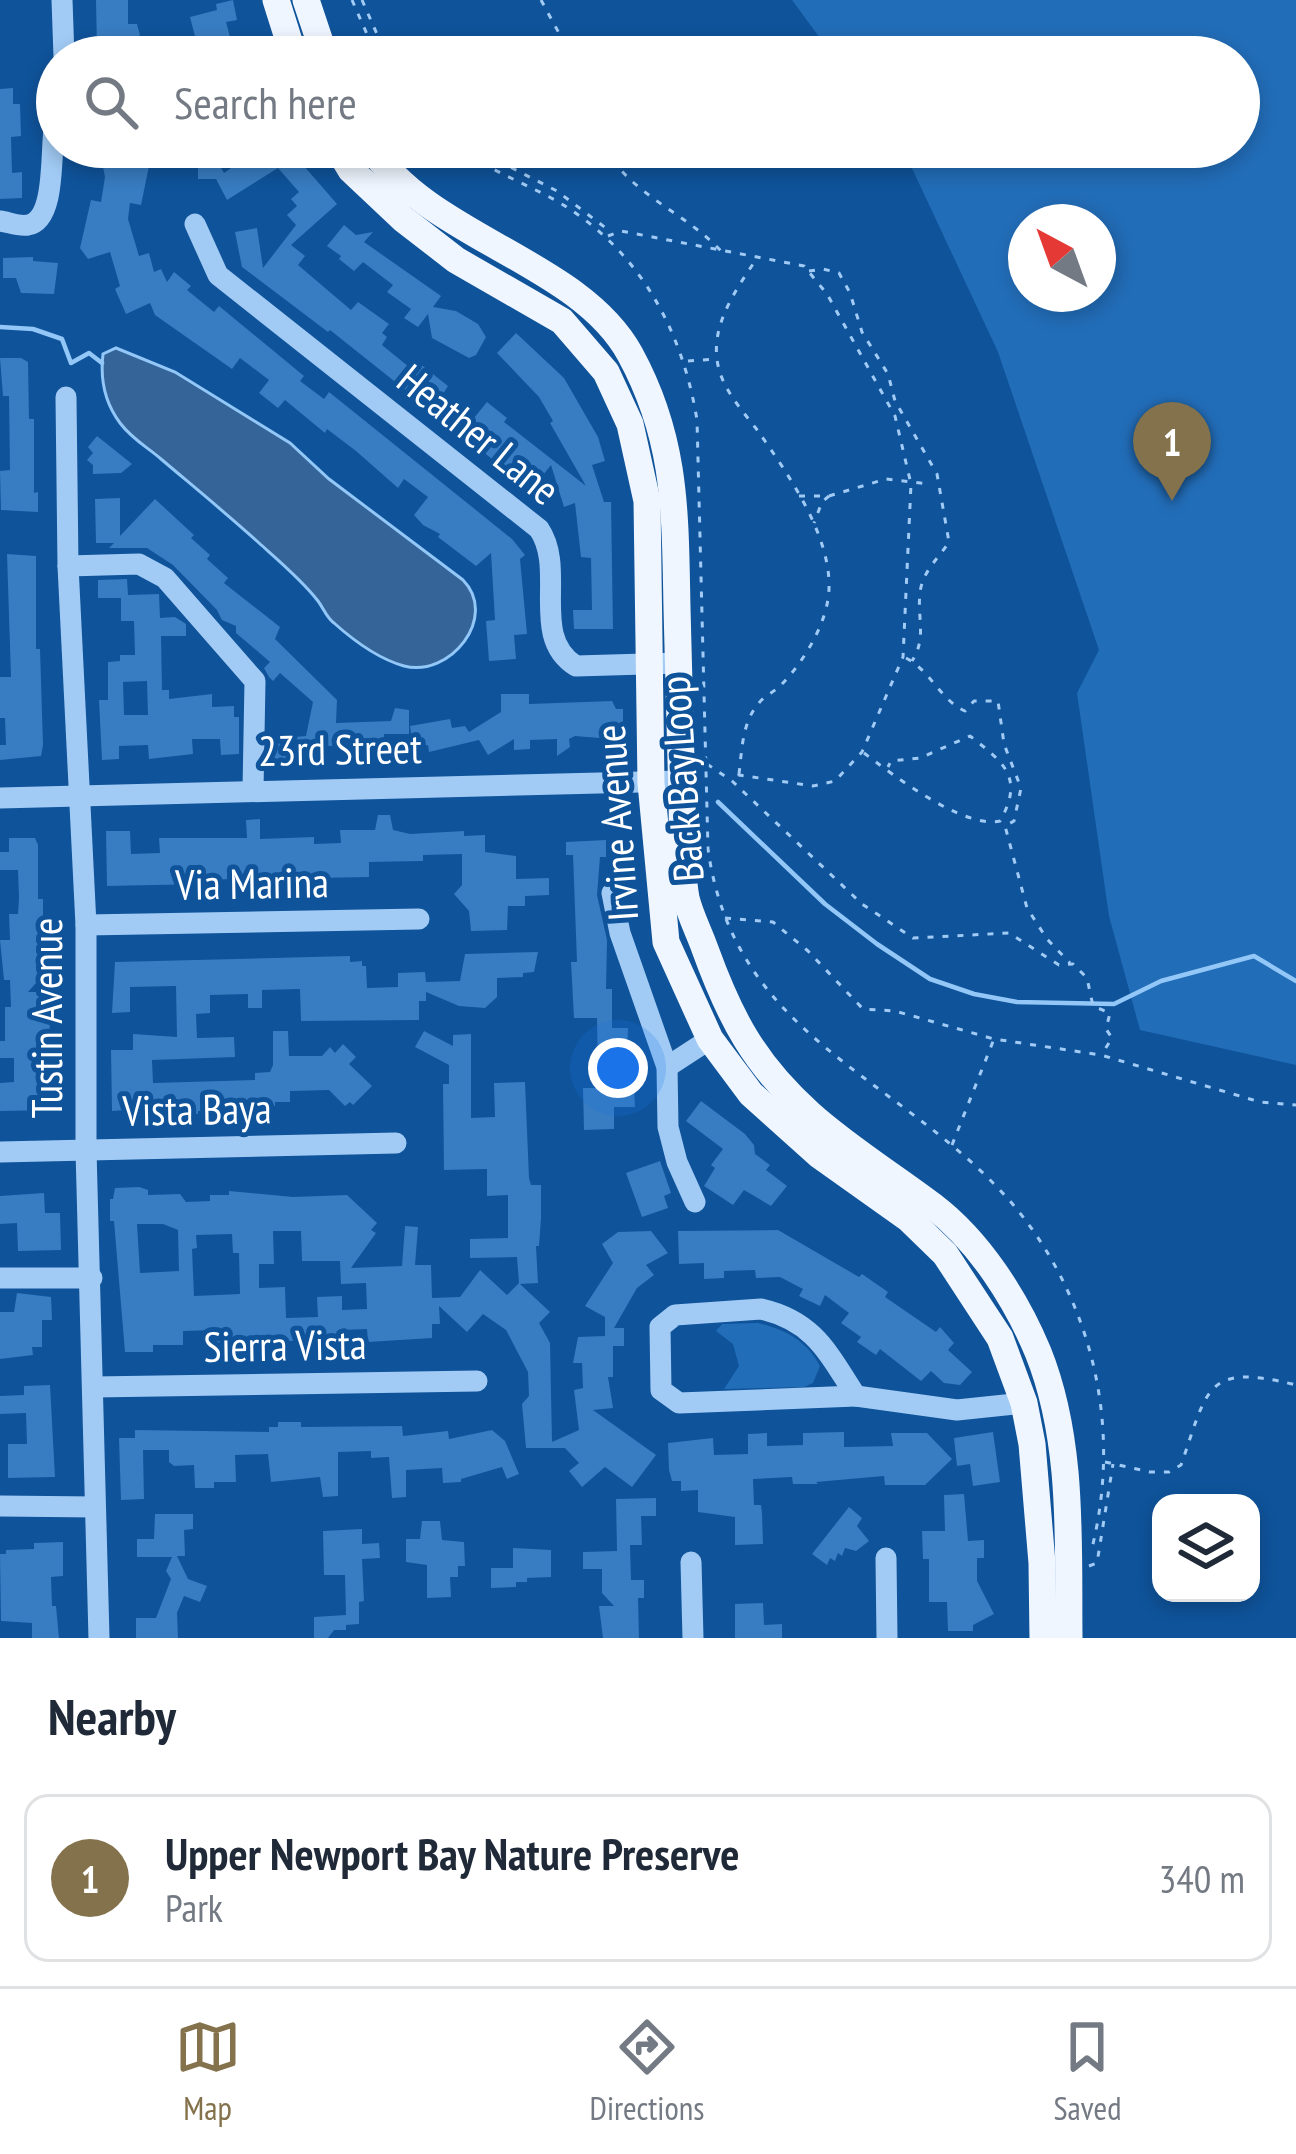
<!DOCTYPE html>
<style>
:root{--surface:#fff;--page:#f6f6f7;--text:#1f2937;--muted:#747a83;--line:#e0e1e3;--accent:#84724c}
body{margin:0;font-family:"PT Sans Narrow",sans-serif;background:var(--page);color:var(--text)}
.controls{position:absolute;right:36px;bottom:36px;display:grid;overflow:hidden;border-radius:24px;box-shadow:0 6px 18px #0003}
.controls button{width:108px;height:108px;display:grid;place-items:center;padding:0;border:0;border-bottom:3px solid var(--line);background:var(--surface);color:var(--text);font:60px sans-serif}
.compass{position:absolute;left:1008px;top:204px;width:108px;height:108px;border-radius:50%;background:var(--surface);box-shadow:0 6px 18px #0003;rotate:319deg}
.you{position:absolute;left:618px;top:1068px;width:42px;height:42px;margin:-30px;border:9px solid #fff;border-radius:50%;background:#1a73e8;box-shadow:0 0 0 18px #1a73e833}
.badge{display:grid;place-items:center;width:78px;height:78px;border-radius:50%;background:var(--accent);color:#fff;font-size:39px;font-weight:700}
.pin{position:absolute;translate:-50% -99px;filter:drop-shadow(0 3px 6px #0008)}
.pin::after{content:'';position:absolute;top:63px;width:42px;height:36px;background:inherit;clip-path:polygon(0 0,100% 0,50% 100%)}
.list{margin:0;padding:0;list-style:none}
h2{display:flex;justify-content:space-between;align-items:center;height:156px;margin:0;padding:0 48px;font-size:51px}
h2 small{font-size:39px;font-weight:400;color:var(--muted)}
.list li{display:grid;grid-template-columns:78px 1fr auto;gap:36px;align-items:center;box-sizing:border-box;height:168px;margin:0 24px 24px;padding:0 24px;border:3px solid var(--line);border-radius:24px}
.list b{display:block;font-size:45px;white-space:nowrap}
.list p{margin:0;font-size:39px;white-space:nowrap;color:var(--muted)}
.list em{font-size:39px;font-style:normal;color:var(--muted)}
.icon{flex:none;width:66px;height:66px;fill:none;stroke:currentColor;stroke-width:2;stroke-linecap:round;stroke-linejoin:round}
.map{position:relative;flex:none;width:1296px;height:1638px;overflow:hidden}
.search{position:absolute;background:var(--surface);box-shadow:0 6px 18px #0003;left:36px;right:36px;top:36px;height:132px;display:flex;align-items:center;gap:30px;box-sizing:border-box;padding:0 42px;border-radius:66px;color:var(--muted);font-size:45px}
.sheet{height:348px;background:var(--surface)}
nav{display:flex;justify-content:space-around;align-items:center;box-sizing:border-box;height:168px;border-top:3px solid var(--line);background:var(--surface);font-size:33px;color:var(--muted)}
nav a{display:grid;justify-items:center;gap:6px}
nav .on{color:var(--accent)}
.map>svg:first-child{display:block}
</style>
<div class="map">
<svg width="1296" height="1638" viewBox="0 0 1296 1638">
<rect width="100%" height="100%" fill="#0f539a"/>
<!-- green -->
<g fill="#226db8" fill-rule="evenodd">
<path d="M792 0H1296V1065L1140 1030 1109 916 1077 693 1099 650 998 352 902 147H1239V57H834ZM1026 222H1098V294H1026Z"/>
<path d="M758 1323C785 1329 807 1341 820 1366L813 1383 804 1387 724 1389 739 1366 733 1344 716 1331 722 1324Z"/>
</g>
<!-- water -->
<path fill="#346498" stroke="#92c7f8" stroke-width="3" d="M116 348 175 372 290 443 329 479 463 580C499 617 450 678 404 666 379 659 353 640 334 623 326 617 324 609 318 601 303 581 278 560 259 543 227 514 194 487 161 459 147 447 132 439 120 423 105 403 100 379 103 354Z"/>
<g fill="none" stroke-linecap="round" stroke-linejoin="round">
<!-- stream -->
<g stroke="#92c7f8" stroke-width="4.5">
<polyline points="0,327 33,329 62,339 71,363 89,353 102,363"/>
<polyline points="718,802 825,904 877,944 930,979 974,994 1017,1002 1114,1004 1161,981 1254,956 1296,981"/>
</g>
</g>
<!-- building -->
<g fill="#387cc1" fill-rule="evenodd">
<polygon points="96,0 128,0 128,24 137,24 140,35 123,50 97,51"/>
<polygon points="233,0 237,20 226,22 234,52 191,57 189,46 197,44 190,17 217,10 216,4"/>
<polygon points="13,88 13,104 20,104 21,136 11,137 12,173 22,172 22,198 0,199 0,89"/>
<polygon points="99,147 152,147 155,160 150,161 141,205 130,203 128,219 139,256 149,253 154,272 161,269 167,282 174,272 191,286 187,290 214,312 219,306 304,376 300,381 324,399 329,392 512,539 525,555 520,559 527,634 514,635 516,659 489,661 486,621 495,620 491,553 476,566 438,537 440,534 423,525 414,515 428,497 404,479 398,488 356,451 327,429 325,433 285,400 278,408 259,393 269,380 240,358 232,369 155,315 150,303 126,314 115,289 120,286 110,252 88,259 80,248 91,200 101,202 105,177"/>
<polygon points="198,147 216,147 216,159 224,173 261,147 294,147 299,156 297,158 337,204 291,245 305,256 298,265 351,310 358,302 389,324 382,333 387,337 382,345 409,367 415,360 448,386 443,394 474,418 487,402 507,418 504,422 586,486 550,423 553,421 539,397 497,353 516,333 564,378 598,437 605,461 592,465 604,502 611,502 613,629 574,629 573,610 592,610 591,558 581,557 575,503 564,507 551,465 531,490 330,330 328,332 242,267 235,232 257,228 263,268 296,225 287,215 297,206 291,199 299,192 278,168 227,200 216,179 198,179"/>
<polygon points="344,225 356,235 373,232 364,242 441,296 433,307 456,311 478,324 486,337 476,355 469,358 432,338 428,314 418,327 404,318 411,309 387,292 393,285 363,262 354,271 339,259 341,256 327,246"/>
<polygon points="33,257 33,261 58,263 54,294 21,293 16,278 3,278 3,258"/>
<polygon points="0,358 21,358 28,362 29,419 34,419 34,493 38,492 38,512 1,510 0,471 10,470 9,396 3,396"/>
<polygon points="97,436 132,464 121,473 93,474 93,465 87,460 93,453 88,447"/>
<polygon points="120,498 120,536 155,499 194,535 191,538 210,555 207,559 228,578 224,583 280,627 275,639 337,700 336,723 391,721 395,708 409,710 409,734 384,734 385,753 369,754 368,745 326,746 326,763 273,765 269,761 269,739 306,736 313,702 280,673 273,681 269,677 264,668 270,662 236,633 236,626 222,620 217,610 173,565 147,548 109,548 114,543 96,543 95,499"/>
<polygon points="7,554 36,556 36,649 40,649 43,745 41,756 0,760 0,745 6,745 5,718 0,718 0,677 11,677"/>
<path d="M127 579 128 595 159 594 160 618 175 617 186 624V636H161L162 690H169V699L212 694V707L234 706V717H239V754L221 755 220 739H192L193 754 149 759 148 745 119 746V759L102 760 99 700H108V662L120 661V655H135L134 621H121V598H98V580ZM147 681 148 715H124L123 682Z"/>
<polygon points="501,694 529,694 529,704 612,701 616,709 623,709 623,740 575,736 569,739 570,747 557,756 557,739 530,740 530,749 514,750 514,739 488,755 479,740 429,752 428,745 413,747 410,726 450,719 452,728 465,726 469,732 501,712"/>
<polygon points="378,815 390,815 393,830 410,834 464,831 464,836 485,835 485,852 516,856 516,879 549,878 549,895 525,896 525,906 508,906 507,930 471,931 469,911 454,894 462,885 462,854 423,855 423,861 369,862 369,877 315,878 315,885 265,889 264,883 232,884 232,879 204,880 204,884 107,886 106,831 130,831 131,854 160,853 159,838 247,838 246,820 260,819 260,839 314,837 314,844 341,843 340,830 375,830"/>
<polygon points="9,838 35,838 38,845 38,899 43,899 43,915 46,915 47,957 43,957 44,974 28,992 51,992 49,1049 57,1049 58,1110 0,1111 0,1083 14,1082 14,1058 0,1058 0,1041 5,1041 5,1007 11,1007 10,980 4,980 0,940 10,940 9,914 18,914 19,898 18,870 0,870 0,852 9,852"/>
<polygon points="606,840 606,857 600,857 597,895 607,940 606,989 612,989 612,1028 628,1028 626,1087 634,1087 635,1107 614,1107 614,1129 584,1130 583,1088 598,1088 597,1018 574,1018 571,962 577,962 573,855 566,855 566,842"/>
<polygon points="538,952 534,972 523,973 523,977 497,978 497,997 485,1008 459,1006 426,992 426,1001 419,1001 419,1020 301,1021 300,989 262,990 262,1008 248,1008 248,994 210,995 210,1013 196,1014 197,1038 234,1037 235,1057 152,1060 153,1083 255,1080 255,1073 270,1072 273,1065 273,1031 288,1031 289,1056 322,1056 330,1047 335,1053 343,1044 356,1057 349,1064 372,1086 353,1105 350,1102 345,1106 329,1090 290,1091 290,1102 275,1102 275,1106 198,1111 198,1114 182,1115 182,1106 112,1111 111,1050 133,1050 133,1034 177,1037 176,986 130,987 130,1012 112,1013 115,962 350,956 350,962 362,961 362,966 366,966 367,988 398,987 398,973 425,972 426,982 460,981 465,954"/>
<path d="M424 1031 453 1046V1035L471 1034V1118L495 1117 494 1083 525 1082 529 1178 531 1185H541V1218L539 1246H536L538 1283 520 1284 550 1312 539 1323 550 1343 552 1442 579 1430 574 1390 583 1388 582 1363H573L578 1337 605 1336V1317L585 1306 613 1263 602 1244 618 1232 651 1231 668 1253 646 1265 654 1275 637 1288 614 1328H624V1346H613V1377H608L613 1408 593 1410 656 1455 632 1487 605 1467 582 1487 569 1471 579 1463 565 1448H526L522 1404 529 1396 528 1372 506 1330 483 1314 467 1332 439 1306 440 1324H432V1338L368 1342 367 1329 342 1330V1339L216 1344V1330L183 1331V1345H153V1352H125L114 1221H110V1199H113L115 1188 139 1187 148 1190V1195L180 1194 186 1202 210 1201V1195H229V1191L293 1197 347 1195 377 1223 371 1230 376 1233 351 1268 402 1266 405 1226 418 1227 415 1265H431L432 1298 460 1297 480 1270 507 1295 519 1283 517 1257 470 1258V1239L508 1238V1195L487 1196V1169L444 1170 443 1084H449V1065L415 1047ZM137 1224H163L178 1230 179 1271 140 1273ZM273 1231H301L302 1261H340L341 1284 366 1283 367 1309 342 1310V1296L317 1297 318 1317 286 1318 285 1287 259 1288V1264H274ZM232 1234 233 1253H239L240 1294 194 1296 192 1249 197 1248 196 1235Z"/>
<polygon points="701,1101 745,1134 754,1145 755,1154 770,1165 766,1170 787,1186 771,1206 744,1190 733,1205 704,1186 715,1168 711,1165 723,1149 686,1121"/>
<polygon points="660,1161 671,1193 664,1196 668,1208 642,1217 626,1173"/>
<polygon points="44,1193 45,1213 60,1213 61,1250 18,1251 17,1223 0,1224 0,1196"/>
<polygon points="778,1230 859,1277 862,1274 888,1292 885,1297 936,1332 940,1327 954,1343 948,1350 972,1372 960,1385 944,1383 931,1371 921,1381 880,1349 876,1355 857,1342 861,1337 841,1323 849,1313 825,1295 820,1306 799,1296 803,1289 780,1277 756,1278 755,1270 724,1271 724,1278 704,1279 704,1263 679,1264 678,1231"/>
<polygon points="17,1293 51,1297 52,1320 42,1320 42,1347 32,1347 33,1355 0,1359 0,1312 14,1312"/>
<polygon points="50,1385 55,1477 8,1478 8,1444 27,1444 26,1413 0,1414 0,1396 24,1395 24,1386"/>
<polygon points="278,1422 301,1422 301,1427 402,1426 403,1436 448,1431 449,1439 492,1430 505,1441 519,1474 507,1479 502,1467 461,1479 461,1482 443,1483 442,1468 406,1470 406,1497 392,1498 389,1457 371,1458 371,1451 338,1452 338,1496 323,1497 320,1477 271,1482 268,1454 235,1455 236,1482 214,1482 214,1488 195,1488 194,1465 174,1466 169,1462 169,1450 143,1450 144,1499 121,1500 119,1438 135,1438 135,1430 269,1432 269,1427 278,1427"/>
<polygon points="844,1432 844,1447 893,1446 891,1433 927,1433 952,1459 925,1485 885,1485 884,1476 816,1482 818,1484 793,1484 792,1477 753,1479 754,1505 761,1505 762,1513 763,1544 735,1545 735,1517 698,1512 698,1490 681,1491 681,1481 672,1481 669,1470 668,1443 713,1438 714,1455 748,1454 748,1434 767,1433 767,1446 803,1445 803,1433"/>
<polygon points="993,1432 1000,1482 973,1486 970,1464 957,1466 954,1438"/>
<polygon points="964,1494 968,1541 984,1540 984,1558 977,1558 977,1581 994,1614 973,1625 973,1631 948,1631 947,1602 929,1602 929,1559 923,1559 922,1531 945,1531 944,1495"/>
<polygon points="656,1498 656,1516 641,1516 642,1545 630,1545 631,1580 644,1580 644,1598 638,1598 639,1638 603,1638 599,1606 614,1606 602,1593 602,1569 583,1569 583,1552 617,1551 616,1499"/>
<polygon points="849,1507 862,1518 857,1526 869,1541 856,1551 845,1548 842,1556 838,1553 835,1561 830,1558 827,1565 812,1554"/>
<polygon points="155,1514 193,1514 193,1529 184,1530 185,1556 177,1556 188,1579 207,1586 200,1602 184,1596 177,1613 178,1638 136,1638 136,1618 156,1618 171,1579 166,1571 172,1557 137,1557 137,1539 154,1539"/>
<polygon points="422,1521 440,1521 442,1540 464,1542 465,1566 458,1566 458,1577 450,1577 451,1597 427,1598 427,1565 406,1562 406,1539 420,1539"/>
<polygon points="362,1529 362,1544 379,1543 380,1558 362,1559 364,1601 359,1602 359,1624 346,1625 346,1630 334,1630 328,1638 314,1638 314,1617 346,1615 345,1575 324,1575 323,1531"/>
<polygon points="63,1542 63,1576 51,1577 52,1606 56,1606 59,1638 32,1638 32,1623 1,1621 0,1554 6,1554 6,1550 34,1549 34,1543"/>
<polygon points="513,1548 551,1550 551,1577 527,1578 527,1582 516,1582 516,1587 491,1588 491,1568 513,1568"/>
<polygon points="763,1603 764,1625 782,1624 782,1638 735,1638 735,1604"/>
</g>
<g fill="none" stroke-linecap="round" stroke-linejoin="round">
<!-- path -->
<g stroke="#a1cbf5" stroke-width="3" stroke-dasharray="6 9" stroke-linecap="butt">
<polyline points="352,0 377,57"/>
<polyline points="362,0 387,57"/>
<polyline points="541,0 572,57"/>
<path d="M456 147C487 169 522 182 555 200 638 248 682 328 697 420L708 849C734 1038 898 1075 1009 1200 1047 1243 1075 1297 1090 1352 1108 1418 1108 1486 1091 1552"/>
<polyline points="471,147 557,191 611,232"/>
<path d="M605 147C629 194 686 213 721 251"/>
<polyline points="608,236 621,231 804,266 827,294 895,416 911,484 903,657 862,752 835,781 813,786 739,775 732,781"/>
<path d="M809 271 823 269 839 273 850 293 862 332 888 374 895 401 937 474 949 542C938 559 922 572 920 593 917 618 927 638 912 661"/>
<polyline points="688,361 715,359"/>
<polyline points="799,496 829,496 822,502 814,523"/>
<polyline points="829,496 886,479 928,484"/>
<path d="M906 658C931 671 940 700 965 711L974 701H998L1004 744 1021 788 1014 821 1005 826 1027 908 1047 939 1070 963"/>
<path d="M864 753C893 775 963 829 1000 821 1025 777 1003 762 970 736L920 758 891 761 888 767"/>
<polyline points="707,764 732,781 862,904 913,938 1009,933 1059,965 1073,964 1087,978 1093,1006 1110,1013 1106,1029 1112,1038 1102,1054"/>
<path d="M739 774C742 750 742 722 759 703 764 696 774 692 780 686 804 662 828 622 829 589 831 535 788 474 758 431 742 410 720 387 717 359 712 322 738 287 757 258"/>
<polyline points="725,918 773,922 808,951 863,1009 895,1011 994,1039 1101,1055 1260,1102 1296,1105"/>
<polyline points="952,1145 994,1039"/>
<path d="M1105 1462 1150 1472H1169L1181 1465C1208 1389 1204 1362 1296 1385"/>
<polyline points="1089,1566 1097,1563 1113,1464"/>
</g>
<!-- minor -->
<g stroke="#a1cbf5" stroke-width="21">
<polyline points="62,0 64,57"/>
<path d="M0 221C8 222 20 227 28 225 60 219 48 135 57 110"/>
<path d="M195 224 218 275 539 529C567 570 529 637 576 666L679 663"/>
<polyline points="66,397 68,566 86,925 86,1150 99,1638"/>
<polyline points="68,566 139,564 165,578 255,681 253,790"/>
<polyline points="0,798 681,781"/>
<polyline points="612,893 620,933 667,1067 668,1127 677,1162 695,1202"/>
<polyline points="86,925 419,919"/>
<polyline points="667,1067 710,1039"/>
<polyline points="0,1152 396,1143"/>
<polyline points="0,1278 92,1278"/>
<path d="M761 1309C814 1321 828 1353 856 1396L679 1403 661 1390 660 1327 675 1315Z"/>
<polyline points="94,1387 477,1381"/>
<polyline points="856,1396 957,1410 1024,1403"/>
<polyline points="0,1506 95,1507"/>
<polyline points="886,1558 887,1638"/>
<polyline points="691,1562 693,1638"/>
</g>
<!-- major -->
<g stroke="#eff6ff" stroke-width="27">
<polyline points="276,0 294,57"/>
<polyline points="306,0 325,57"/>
<polyline points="337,147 351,170 403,219 456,260 562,321 606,372 630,424 647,501 651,783 666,942 710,1039 751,1094 819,1155 909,1219 945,1254 1000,1338 1024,1403 1032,1444 1042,1563 1043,1638"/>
<path d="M371 147C429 238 579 261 630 354 677 440 675 513 677 608 679 672 680 735 682 798 683 830 680 866 686 898 690 915 699 932 705 949 730 1018 754 1064 810 1114 848 1148 892 1175 933 1206 979 1241 1016 1299 1038 1352 1074 1441 1068 1544 1069 1638"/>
</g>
</g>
<g text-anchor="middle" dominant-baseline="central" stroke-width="10" stroke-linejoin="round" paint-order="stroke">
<!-- street labels -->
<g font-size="42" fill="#fff" stroke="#0f539a">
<text transform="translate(479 434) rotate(39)">Heather Lane</text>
<text transform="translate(340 749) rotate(-1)">23rd Street</text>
<text transform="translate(681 779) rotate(-94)">Back Bay Loop</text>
<text transform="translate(616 823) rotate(-94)">Irvine Avenue</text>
<text transform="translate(252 883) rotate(-1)">Via Marina</text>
<text transform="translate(46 1018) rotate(-90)">Tustin Avenue</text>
<text transform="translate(197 1109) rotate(-1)">Vista Baya</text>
<text transform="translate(285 1345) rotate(-1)">Sierra Vista</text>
</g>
</g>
</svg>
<div class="controls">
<button><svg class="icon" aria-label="layers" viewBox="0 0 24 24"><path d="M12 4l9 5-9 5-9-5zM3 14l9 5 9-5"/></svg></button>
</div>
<svg class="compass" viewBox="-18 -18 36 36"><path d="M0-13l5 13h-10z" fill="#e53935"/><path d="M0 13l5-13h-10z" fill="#747a83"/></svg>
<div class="you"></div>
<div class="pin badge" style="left:1172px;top:501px">1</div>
<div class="search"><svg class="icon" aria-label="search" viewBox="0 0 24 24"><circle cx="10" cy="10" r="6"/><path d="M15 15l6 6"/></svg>Search here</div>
</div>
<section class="sheet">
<h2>Nearby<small></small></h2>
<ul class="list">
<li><span class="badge">1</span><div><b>Upper Newport Bay Nature Preserve</b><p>Park</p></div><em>340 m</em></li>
</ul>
</section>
<nav>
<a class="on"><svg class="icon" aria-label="map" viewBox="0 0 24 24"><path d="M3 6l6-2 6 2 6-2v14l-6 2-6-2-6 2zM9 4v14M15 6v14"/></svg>Map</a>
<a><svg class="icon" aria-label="directions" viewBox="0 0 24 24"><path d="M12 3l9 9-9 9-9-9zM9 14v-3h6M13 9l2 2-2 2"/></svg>Directions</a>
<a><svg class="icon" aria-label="saved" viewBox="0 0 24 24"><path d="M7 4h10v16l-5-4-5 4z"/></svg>Saved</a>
</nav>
